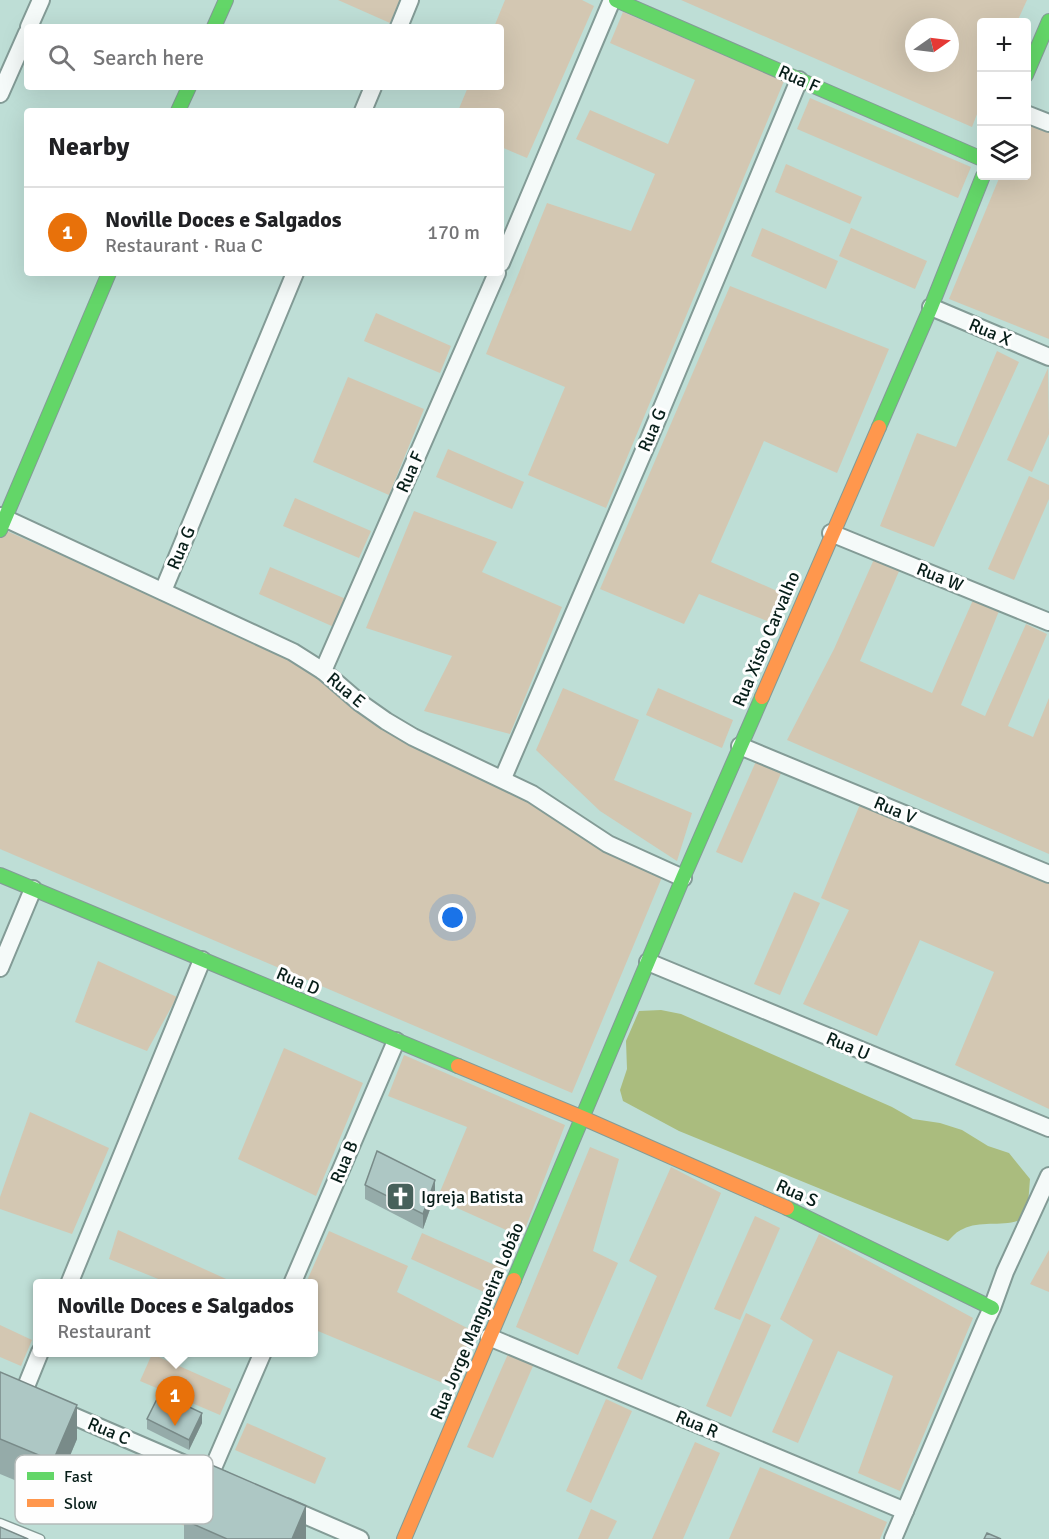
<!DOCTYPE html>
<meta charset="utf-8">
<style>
:root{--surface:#fff;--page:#f6f6f6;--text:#202124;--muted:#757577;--line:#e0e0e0;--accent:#111827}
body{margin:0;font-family:Signika,sans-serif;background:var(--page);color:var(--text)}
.controls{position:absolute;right:18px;top:18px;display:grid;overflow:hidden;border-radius:6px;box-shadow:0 6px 24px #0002}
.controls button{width:54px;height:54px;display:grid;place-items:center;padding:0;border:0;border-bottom:2px solid var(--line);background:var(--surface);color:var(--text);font:30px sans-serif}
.compass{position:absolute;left:905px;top:18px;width:54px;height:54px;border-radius:50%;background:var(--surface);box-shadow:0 6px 24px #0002;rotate:76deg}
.you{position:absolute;left:453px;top:918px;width:21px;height:21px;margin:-15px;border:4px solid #fff;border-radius:50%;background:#1a73e8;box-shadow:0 0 0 9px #1a73e833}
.badge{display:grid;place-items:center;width:39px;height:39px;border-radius:50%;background:var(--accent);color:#fff;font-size:20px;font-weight:700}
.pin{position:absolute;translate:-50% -50px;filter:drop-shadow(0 2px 3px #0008)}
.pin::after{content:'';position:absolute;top:32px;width:21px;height:18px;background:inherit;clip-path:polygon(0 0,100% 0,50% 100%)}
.popup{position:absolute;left:33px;top:1279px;width:285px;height:78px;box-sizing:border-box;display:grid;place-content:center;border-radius:6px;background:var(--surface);filter:drop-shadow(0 2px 4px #0005);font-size:20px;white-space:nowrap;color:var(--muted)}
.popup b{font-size:22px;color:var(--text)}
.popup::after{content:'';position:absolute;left:50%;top:100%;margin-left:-12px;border:12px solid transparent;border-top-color:var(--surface)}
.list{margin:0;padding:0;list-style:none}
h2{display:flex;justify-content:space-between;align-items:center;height:78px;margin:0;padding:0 24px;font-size:26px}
h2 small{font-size:20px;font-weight:400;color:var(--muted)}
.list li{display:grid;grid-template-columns:39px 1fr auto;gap:18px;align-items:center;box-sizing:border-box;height:90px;padding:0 24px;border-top:2px solid var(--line)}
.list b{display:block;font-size:22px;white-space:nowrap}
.list p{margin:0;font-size:20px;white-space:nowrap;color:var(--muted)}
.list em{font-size:20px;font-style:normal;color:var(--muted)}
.icon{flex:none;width:33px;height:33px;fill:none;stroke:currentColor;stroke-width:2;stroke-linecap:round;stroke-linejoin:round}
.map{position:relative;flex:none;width:1049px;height:1539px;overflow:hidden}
.search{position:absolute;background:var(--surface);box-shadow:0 6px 24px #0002;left:24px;top:24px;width:480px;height:66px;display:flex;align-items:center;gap:15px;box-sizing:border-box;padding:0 21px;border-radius:6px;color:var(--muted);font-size:22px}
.panel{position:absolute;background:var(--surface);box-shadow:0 6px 24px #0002;left:24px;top:108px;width:480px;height:168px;border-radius:6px}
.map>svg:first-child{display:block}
</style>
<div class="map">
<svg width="1049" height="1539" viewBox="0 0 1049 1539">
<rect width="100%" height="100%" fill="#beded6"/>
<!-- green -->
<g fill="#d3c7b2" fill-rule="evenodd">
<polygon points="338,0 400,0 390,23"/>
<polygon points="505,0 582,0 594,6 527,158 501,147 501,111 458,111 468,87 501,87 501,27 494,27"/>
<path d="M681 0H1027L1017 22H982L981 104 972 127ZM914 27H950V63H914Z"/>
<polygon points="623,12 784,81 606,508 528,475 565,387 486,354 547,203 631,231 655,174 576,139 590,110 668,144 695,80 610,43"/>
<polygon points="810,98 971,167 958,198 797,129"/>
<polygon points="1027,121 1049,130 1049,339 949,299 1000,176 1026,176"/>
<polygon points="786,164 862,197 850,224 775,192"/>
<polygon points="762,228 838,261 826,289 751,256"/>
<polygon points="851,228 927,261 915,289 839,256"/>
<polygon points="730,286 889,349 837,473 764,441 711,562 784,594 772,623 699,594 684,624 600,589"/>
<polygon points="376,313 451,346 440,373 364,341"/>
<polygon points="997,351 1019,362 934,547 880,526 917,433 956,447"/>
<polygon points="1048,368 1049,434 1032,472 1007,460"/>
<polygon points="348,377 424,409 389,495 313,462"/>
<polygon points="448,449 524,482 512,509 436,477"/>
<polygon points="1029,476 1049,485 1049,499 1014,580 988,569"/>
<polygon points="295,498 371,531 359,558 283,526"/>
<polygon points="414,511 497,542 482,572 562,607 510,734 424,711 452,656 366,628"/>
<polygon points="0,528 304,662 386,721 665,870 572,1093 0,849"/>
<polygon points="875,557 900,569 860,661 932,693 973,600 999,611 961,705 985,716 1026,624 1047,634 1008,726 1033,737 1049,698 1049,854 787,740 834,649"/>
<polygon points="270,567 346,599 334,627 259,594"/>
<polygon points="563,688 639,720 614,780 692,813 677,861 600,811 536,750"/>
<polygon points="658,688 733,720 722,748 646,715"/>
<polygon points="757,759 782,771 742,863 716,852"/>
<polygon points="861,802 1049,884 1049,1109 955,1065 994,972 920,940 877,1036 803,1004 849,910 821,898"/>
<polygon points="794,892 820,903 780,995 754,984"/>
<polygon points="98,961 177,997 147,1051 75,1022"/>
<polygon points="284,1048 363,1083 316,1196 238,1159"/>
<polygon points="404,1055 565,1125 522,1237 437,1199 467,1127 388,1096"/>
<polygon points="30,1112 109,1148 72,1234 0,1209 0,1197"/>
<polygon points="590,1147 619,1159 593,1251 618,1263 578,1355 516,1327"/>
<polygon points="671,1167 721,1193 642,1380 617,1368 657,1276 629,1261"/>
<polygon points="755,1216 780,1228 740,1320 714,1309"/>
<polygon points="118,1230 235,1283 168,1283 109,1259"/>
<polygon points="329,1231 408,1266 397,1292 473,1331 450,1386 313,1329 313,1284 306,1283"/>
<polygon points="422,1233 506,1270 495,1297 411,1259"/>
<polygon points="819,1234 973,1318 900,1491 858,1473 893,1376 838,1351 798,1443 772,1432 813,1340 780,1319"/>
<polygon points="1049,1250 1049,1292 1030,1284"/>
<polygon points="746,1313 771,1325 731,1417 706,1406"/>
<polygon points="0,1325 32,1340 21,1366 0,1357"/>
<polygon points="152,1354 231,1389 220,1415 140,1381"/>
<polygon points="508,1354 533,1366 493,1458 467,1447"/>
<polygon points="606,1399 632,1411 591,1503 566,1491"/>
<polygon points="247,1423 326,1458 315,1484 235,1450"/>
<polygon points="695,1442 720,1453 683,1539 652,1539"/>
<polygon points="123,1455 201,1487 185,1526 107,1494"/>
<polygon points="760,1467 887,1522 880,1539 729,1539"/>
<polygon points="591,1509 617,1521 608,1539 578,1539"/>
</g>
<!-- water -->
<path fill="#aabc7e" d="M661 1010 681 1014 892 1107 913 1119 940 1123 962 1130 988 1146 1009 1153 1030 1179 1028 1205 1020 1220C1002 1227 980 1220 963 1229 957 1231 952 1237 948 1241L679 1131 623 1101 620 1090 627 1069 626 1041 639 1011Z"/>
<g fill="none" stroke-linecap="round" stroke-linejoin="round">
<defs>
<polyline id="lane" points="0,1523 40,1539"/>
<g id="street">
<polyline points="29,27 41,0"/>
<polyline points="399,27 410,0"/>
<polyline points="0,94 27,33"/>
<polyline points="363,111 373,87"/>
<polyline points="1026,114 1049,123"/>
<polyline points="501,263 612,0"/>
<polyline points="931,307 1049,357"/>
<polyline points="0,516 293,652 323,671 359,702 386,721 413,737 532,794 608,844 683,878"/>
<polyline points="831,533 1049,622"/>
<polyline points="163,591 295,273"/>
<polyline points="323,671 497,273"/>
<polyline points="740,746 1049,874"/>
<polyline points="503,778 649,439 799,80"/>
<polyline points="648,962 1049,1128"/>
<polyline points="0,968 33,889"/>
<polyline points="69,1284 202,960"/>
<polyline points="292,1284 396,1041"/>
<polyline points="489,1337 905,1511"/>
<polyline points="23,1394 40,1352"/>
<polyline points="57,1409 224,1481"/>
<polyline points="210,1475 263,1352"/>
<polyline points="286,1507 360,1539"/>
<polyline points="893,1539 985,1323 992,1308 1005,1272 1049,1176"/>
</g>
<g id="fast">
<polyline points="616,0 982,159"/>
<polyline points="214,27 226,0"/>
<polyline points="1026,75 1049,21"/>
<polyline points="178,111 189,87"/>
<polyline points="879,427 931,307 983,176"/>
<polyline points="0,530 109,273"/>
<polyline points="0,875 458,1066"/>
<polyline points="787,1208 992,1308"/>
<polyline points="514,1280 683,878 762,697"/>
</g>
<g id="slow">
<polyline points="762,697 879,427"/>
<polyline points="458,1066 583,1118 787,1208"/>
<polyline points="404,1539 514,1280"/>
</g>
</defs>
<!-- lane casing -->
<use href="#lane" stroke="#839b96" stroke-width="11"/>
<!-- street casing -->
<use href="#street" stroke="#839b96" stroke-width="20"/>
<!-- fast casing -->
<use href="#fast" stroke="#839b96" stroke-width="16"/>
<!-- slow casing -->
<use href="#slow" stroke="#839b96" stroke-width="16"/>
<!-- lane -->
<use href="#lane" stroke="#f5faf9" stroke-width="8"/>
<!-- street -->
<use href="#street" stroke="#f5faf9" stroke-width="16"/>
<!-- fast -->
<use href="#fast" stroke="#63d668" stroke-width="14"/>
<!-- slow -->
<use href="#slow" stroke="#ff974d" stroke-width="14"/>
</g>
<!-- wall -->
<g fill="#95aba9">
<polygon points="365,1185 435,1195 423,1229 365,1199"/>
<polygon points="0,1372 77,1439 53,1496 0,1474"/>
<polygon points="147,1419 202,1423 189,1450 147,1429"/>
<polygon points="184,1520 306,1539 184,1539"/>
</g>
<!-- shaded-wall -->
<g fill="#798b89">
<polygon points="435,1180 435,1195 423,1229 423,1214"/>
<polygon points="77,1405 77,1439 53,1496 53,1461"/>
<polygon points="202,1413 202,1423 189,1450 189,1440"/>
<polygon points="306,1506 306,1539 292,1539"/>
</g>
<!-- building -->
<g fill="#adc7c4" stroke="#798b89" stroke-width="1.5">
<polygon points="377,1151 435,1180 423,1214 365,1185"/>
<polygon points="0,1372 77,1405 53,1461 0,1439"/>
<polygon points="160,1393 202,1413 189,1440 147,1419"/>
<polygon points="207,1463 306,1506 292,1539 227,1539 184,1520"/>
<polygon points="0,1527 28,1539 0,1539"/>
<polygon points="987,1533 1001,1539 984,1539"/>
</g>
<!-- icons -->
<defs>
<symbol id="church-square" viewBox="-11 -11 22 22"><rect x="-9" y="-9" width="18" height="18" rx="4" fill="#47615b" stroke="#fefefe"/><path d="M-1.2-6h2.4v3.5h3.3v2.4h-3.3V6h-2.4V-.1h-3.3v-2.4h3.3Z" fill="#fff"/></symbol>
</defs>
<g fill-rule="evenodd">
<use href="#church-square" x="384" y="1180" width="33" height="33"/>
</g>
<g text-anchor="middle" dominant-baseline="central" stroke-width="6" stroke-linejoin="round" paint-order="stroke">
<!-- street labels -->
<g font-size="18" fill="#071e19" stroke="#fefefe">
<text transform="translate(799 79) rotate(24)">Rua F</text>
<text transform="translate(990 332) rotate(23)">Rua X</text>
<text transform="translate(652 430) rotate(-67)">Rua G</text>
<text transform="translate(410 472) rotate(-66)">Rua F</text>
<text transform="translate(181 548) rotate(-67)">Rua G</text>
<text transform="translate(940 577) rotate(22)">Rua W</text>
<text transform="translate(766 639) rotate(-67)">Rua Xisto Carvalho</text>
<text transform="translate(346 690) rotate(40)">Rua E</text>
<text transform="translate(895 810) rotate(23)">Rua V</text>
<text transform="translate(298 981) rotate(23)">Rua D</text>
<text transform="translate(848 1046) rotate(23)">Rua U</text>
<text transform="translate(344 1162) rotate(-67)">Rua B</text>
<text transform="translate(797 1193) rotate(24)">Rua S</text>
<text transform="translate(477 1321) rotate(-67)">Rua Jorge Mangueira Lobão</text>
<text transform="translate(697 1424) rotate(23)">Rua R</text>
<text transform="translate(109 1431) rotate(23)">Rua C</text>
</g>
<!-- poi labels -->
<g font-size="18" fill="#071e19" stroke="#fefefe" text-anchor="start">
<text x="421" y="1197">Igreja Batista</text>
</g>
</g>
<!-- legend -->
<rect x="15" y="1455" width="198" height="69" rx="9" fill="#fefefe" stroke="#b4bbb9" stroke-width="1.5"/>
<rect x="27" y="1472" width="27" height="8" fill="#63d668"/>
<rect x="27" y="1499" width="27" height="8" fill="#ff974d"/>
<g font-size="16" fill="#071e19">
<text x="64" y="1482">Fast</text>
<text x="64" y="1509">Slow</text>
</g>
</svg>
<div class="controls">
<button>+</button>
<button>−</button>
<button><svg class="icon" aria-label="layers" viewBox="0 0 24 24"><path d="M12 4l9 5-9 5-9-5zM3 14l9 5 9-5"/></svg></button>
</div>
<svg class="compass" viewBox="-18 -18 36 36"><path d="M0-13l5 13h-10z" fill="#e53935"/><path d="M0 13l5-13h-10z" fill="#757577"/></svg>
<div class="you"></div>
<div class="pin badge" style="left:175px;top:1426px;background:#e8710a">1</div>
<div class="popup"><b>Noville Doces e Salgados</b>Restaurant</div>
<div class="search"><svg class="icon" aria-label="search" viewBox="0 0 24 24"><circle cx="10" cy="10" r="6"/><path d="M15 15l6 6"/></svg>Search here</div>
<section class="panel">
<h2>Nearby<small></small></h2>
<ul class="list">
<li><span class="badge" style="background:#e8710a">1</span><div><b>Noville Doces e Salgados</b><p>Restaurant · Rua C</p></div><em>170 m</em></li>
</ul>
</section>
</div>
